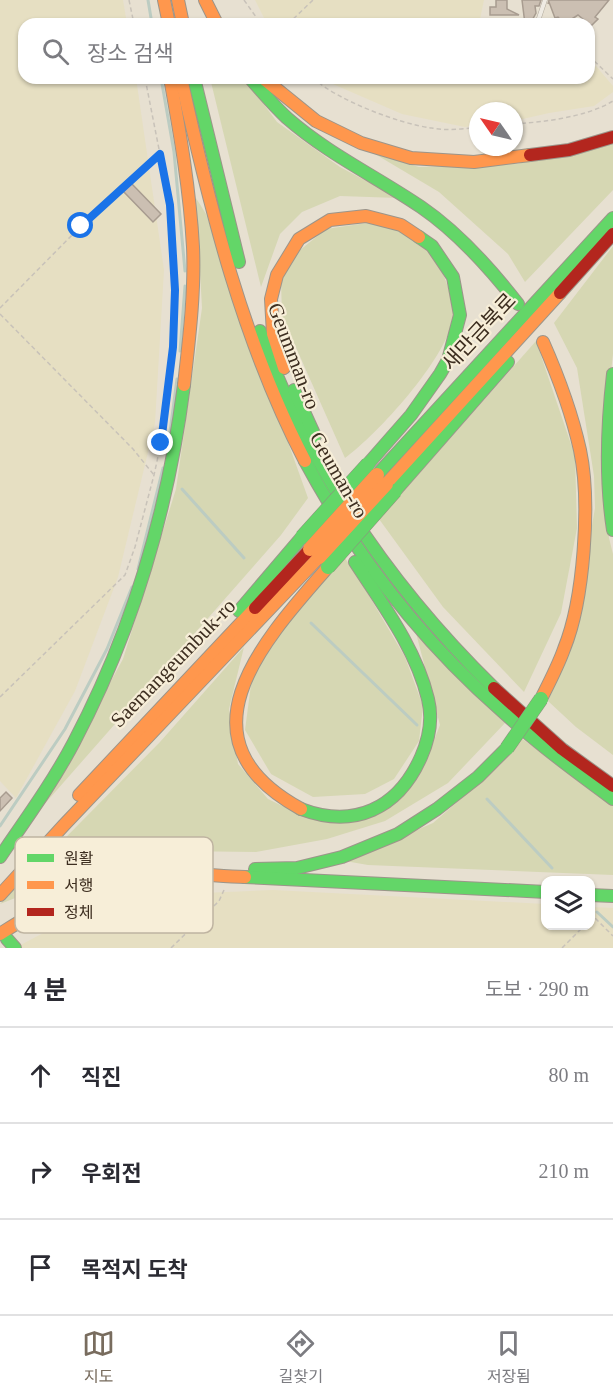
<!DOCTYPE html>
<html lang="ko">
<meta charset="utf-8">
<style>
:root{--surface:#fff;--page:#f2f2f3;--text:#2b2b33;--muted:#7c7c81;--line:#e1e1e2;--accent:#786c5e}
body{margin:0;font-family:"Times New Roman","Noto Sans KR",serif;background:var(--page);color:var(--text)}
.controls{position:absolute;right:18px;bottom:18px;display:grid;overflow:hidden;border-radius:12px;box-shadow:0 2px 4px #0004}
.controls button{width:54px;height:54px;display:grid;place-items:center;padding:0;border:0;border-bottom:2px solid var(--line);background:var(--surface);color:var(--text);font:30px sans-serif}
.compass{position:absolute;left:469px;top:102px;width:54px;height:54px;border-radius:50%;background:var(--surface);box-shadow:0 2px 4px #0004;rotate:304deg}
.stop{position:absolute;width:18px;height:18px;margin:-14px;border:4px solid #1a73e8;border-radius:50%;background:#fff}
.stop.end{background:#1a73e8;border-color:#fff;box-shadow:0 2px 6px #0008}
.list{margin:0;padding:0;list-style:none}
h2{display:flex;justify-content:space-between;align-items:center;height:78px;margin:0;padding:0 24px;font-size:26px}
h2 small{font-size:20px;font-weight:400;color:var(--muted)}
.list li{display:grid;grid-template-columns:39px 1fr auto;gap:18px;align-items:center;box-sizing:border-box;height:96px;padding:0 24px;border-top:2px solid var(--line)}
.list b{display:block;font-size:22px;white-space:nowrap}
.list em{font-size:20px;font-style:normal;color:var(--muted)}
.icon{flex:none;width:33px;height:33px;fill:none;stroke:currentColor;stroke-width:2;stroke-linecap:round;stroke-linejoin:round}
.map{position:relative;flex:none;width:613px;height:948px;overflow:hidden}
.search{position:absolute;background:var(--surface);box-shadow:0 2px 4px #0004;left:18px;right:18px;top:18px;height:66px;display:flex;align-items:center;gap:15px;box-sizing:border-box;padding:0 21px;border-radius:18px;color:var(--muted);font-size:22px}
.sheet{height:366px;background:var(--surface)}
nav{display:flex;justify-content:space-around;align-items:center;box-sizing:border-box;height:84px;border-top:2px solid var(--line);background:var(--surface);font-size:16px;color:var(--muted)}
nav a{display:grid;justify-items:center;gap:3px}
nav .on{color:var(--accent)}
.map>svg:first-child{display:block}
</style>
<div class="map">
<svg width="613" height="948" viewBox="0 0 613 948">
<rect width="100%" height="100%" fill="#e7e0d1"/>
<!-- farmland -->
<g fill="#e6dfc2">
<polygon points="0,0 123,0 127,24 24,24 24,78 136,78 164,270 155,423 118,577 75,691 16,798 0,781"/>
<polygon points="255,0 484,0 479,24 267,24"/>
<polygon points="596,66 613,86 613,92 594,106 549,113 514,121 514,111 478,111 478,125 465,127 402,114 319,78 530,78 537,80 538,78 589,78 589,70"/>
<polygon points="273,890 545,904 546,926 590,926 591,907 613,908 613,948 15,948 111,897"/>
</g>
<!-- green -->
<g fill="#d6d7b3">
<polygon points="210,78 244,78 277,122 340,167 398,198 340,196 302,212 280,234 261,287"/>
<polygon points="613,133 613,190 525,282 508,254 439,192 375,154 419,167 518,164"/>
<polygon points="196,198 206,214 308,498 281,535 42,807 123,659 176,489 202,308"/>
<path d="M367 223C379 226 396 228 407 234 432 249 446 272 451 300 452 306 454 313 453 318 447 358 377 435 345 458L282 316 281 281 299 251 326 229Z"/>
<polygon points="613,246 613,354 602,453 609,538 613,554 613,755 576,727 548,701 571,648 595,508 594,476 577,368 554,323"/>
<polygon points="536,341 575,456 577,528 561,613 524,692 443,607 379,519"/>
<polygon points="345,558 361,582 405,657 423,706 419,741 394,779 365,794 313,797 271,774 245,730 252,677 291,618"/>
<polygon points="416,633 505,723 448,783 385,821 327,839 256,852 174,851 99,865 0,904 160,742 244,647 229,709 238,764 268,799 305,817 373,816 425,763 440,725"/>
<polygon points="521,738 613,804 613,875 368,865 345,861 433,823 500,765"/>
</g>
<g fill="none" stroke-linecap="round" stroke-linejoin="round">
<!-- stream -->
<g stroke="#bcccc2" stroke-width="3">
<polyline points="148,0 152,24"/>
<polyline points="161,78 174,152 185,271"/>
<polyline points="180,351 185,286"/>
<polyline points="170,432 177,379"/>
<polyline points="182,489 244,558"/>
<polyline points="138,569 163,468"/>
<polyline points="311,623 417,725"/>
<polyline points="487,799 552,868"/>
<polyline points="0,826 65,729 107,649 132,587"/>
<polyline points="597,912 613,927"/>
</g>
</g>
<!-- building -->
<g fill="#cbbfb2" stroke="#a89c90" stroke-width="1.5">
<polygon points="496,0 507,0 507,9 519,15 490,15 490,7 496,7"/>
<polygon points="522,0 541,0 539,6 535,6 536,13 530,24 525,24"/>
<polygon points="549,0 609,0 595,17 598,19 591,26 578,15 564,24 558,17 555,18 549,2 548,4"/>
<polygon points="131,183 161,214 153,222 123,191"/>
<polygon points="6,792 12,798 0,811 0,798"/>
</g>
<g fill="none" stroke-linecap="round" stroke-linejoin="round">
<defs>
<polyline id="lane" points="537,24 545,0"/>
<g id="fast">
<polyline points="194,78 239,262"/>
<path d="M250 78C262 92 274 106 287 118 328 154 377 177 421 207 459 233 490 268 518 304"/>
<path d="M260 331C269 360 282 388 295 416 345 518 413 609 494 688"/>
<path d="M613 374C607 426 605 478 613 530"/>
<polyline points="294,390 315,436"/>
<path d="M305 461C355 554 422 641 502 711 537 743 575 771 613 799"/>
<polyline points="368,464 411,415 440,374 448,360 460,315 453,277 432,246 419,237"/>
<polyline points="377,475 613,218"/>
<polyline points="395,491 508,362"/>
<polyline points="239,611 302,537"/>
<path d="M301 809C354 829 398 809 421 757 429 739 433 719 428 699 416 649 383 605 355 562"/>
<path d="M0 857C26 819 53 782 74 742 133 630 168 510 184 385"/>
<polyline points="255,869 297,868 342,857 398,834 437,809 478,777 507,748"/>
<polyline points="245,877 546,892"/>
<polyline points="590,895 613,896"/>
<polyline points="7,939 15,948"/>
</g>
<g id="slow">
<polyline points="164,0 169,24"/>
<polyline points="178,0 183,24"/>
<polyline points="205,0 217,24"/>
<path d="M170 78C180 133 190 191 193 247 195 293 189 340 184 385"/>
<path d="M181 78C210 209 243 342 305 461"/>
<polyline points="263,78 316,121 361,143 411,158 474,162 530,155"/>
<polyline points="284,368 273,334 271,299 277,275 299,239 330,220 366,216 401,225 419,237"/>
<polyline points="386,484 560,293"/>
<path d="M541 699C549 683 558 666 564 649 584 600 591 502 580 450 572 414 558 376 543 342"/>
<polyline points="79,795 255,608"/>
<path d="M301 809C173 739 263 641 328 567"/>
<polyline points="0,895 64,825 319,557"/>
<path d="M0 934C51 901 105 874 167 873 193 873 219 876 245 877"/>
</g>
<g id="jam">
<polyline points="530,155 569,150 613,137"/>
<polyline points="560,293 613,234"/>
<polyline points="255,608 310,549"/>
<polyline points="494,688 562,749 613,786"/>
</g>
</defs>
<!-- lane casing -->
<use href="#lane" stroke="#ada599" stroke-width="5"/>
<!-- fast casing -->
<use href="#fast" stroke="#9c958a" stroke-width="14"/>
<!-- slow casing -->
<use href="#slow" stroke="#9c958a" stroke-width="14"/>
<!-- jam casing -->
<use href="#jam" stroke="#9c958a" stroke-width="14"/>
<!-- path -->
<g stroke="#c8c2b9" stroke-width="1.5" stroke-dasharray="4.5 3" stroke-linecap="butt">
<polyline points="129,0 134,24"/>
<polyline points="244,0 261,24"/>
<polyline points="510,21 516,24"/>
<polyline points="288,24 313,0"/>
<polyline points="589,56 613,79"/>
<path d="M313 78C337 100 399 124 432 128 447 131 463 129 478 127"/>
<path d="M514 124C544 122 587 117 613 101"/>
<polyline points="0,308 81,226 159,154"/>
<polyline points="0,314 133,449 154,475"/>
<polyline points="0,697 125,575 135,547 154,475 161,443 173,347 175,290 170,205 145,78"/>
<polyline points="590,913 613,936"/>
<polyline points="171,948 219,901 224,890"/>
<polyline points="562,948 584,926"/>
</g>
<!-- lane -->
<use href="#lane" stroke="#efebe3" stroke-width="4"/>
<!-- fast -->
<use href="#fast" stroke="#63d668" stroke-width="12"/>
<!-- slow -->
<use href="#slow" stroke="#ff974d" stroke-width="12"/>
<!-- jam -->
<use href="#jam" stroke="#b3261e" stroke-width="12"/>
<defs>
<g id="fast-bridge">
<polyline points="302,537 368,464"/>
<polyline points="328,567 395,491"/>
<polyline points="507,748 541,699"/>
</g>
<g id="slow-bridge">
<polyline points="310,549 377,475"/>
<polyline points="319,557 386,484"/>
</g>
</defs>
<!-- fast-bridge casing -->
<use href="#fast-bridge" stroke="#928b80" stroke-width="15" stroke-linecap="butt"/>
<!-- slow-bridge casing -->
<use href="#slow-bridge" stroke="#928b80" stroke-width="15" stroke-linecap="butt"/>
<!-- fast-bridge -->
<use href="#fast-bridge" stroke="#63d668" stroke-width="14"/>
<!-- slow-bridge -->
<use href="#slow-bridge" stroke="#ff974d" stroke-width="14"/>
</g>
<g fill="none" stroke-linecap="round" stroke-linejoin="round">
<!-- route -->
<polyline stroke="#1a73e8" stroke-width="8" points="81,226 160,154 170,205 175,290 173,347 161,443"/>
</g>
<g text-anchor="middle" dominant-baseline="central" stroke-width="4.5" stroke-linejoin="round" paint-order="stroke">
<!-- street labels -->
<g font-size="21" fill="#3d2e20" stroke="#f7eed8">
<text transform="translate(479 332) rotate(-47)">새만금북로</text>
<text transform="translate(294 356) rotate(69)">Geumman-ro</text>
<text transform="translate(339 475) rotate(60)">Geuman-ro</text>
<text transform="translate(173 663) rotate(-46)">Saemangeumbuk-ro</text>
</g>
</g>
<!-- legend -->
<rect x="15" y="837" width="198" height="96" rx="9" fill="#f7eed8" stroke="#bfb4a1" stroke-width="1.5"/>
<rect x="27" y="854" width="27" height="8" fill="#63d668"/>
<rect x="27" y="881" width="27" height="8" fill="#ff974d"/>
<rect x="27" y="908" width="27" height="8" fill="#b3261e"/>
<g font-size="16" fill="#3d2e20">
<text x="64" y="864">원활</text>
<text x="64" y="891">서행</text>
<text x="64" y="918">정체</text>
</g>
</svg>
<div class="controls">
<button><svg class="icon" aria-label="layers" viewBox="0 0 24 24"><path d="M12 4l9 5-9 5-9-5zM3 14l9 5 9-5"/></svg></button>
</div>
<svg class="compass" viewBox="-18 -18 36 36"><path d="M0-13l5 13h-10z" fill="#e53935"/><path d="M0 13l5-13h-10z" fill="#7c7c81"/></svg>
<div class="stop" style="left:81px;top:226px"></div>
<div class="stop end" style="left:161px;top:443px"></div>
<div class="search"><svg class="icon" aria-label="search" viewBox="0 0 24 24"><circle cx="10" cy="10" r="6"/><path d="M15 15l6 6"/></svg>장소 검색</div>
</div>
<section class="sheet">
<h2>4 분<small>도보 · 290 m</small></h2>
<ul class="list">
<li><svg class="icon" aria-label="ahead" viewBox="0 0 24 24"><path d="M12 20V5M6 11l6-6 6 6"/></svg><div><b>직진</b></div><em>80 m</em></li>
<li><svg class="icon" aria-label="right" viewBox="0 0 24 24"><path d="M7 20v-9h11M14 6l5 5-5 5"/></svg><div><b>우회전</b></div><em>210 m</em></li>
<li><svg class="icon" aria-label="arrive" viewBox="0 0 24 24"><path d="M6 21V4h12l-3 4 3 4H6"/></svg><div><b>목적지 도착</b></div></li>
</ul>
</section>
<nav>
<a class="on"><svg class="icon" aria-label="map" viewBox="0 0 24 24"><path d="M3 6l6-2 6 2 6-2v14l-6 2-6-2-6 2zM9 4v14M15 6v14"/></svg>지도</a>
<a><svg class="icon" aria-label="directions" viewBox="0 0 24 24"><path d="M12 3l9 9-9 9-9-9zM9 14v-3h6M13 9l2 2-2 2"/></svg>길찾기</a>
<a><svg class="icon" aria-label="saved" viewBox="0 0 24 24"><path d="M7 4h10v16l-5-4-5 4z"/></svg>저장됨</a>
</nav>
